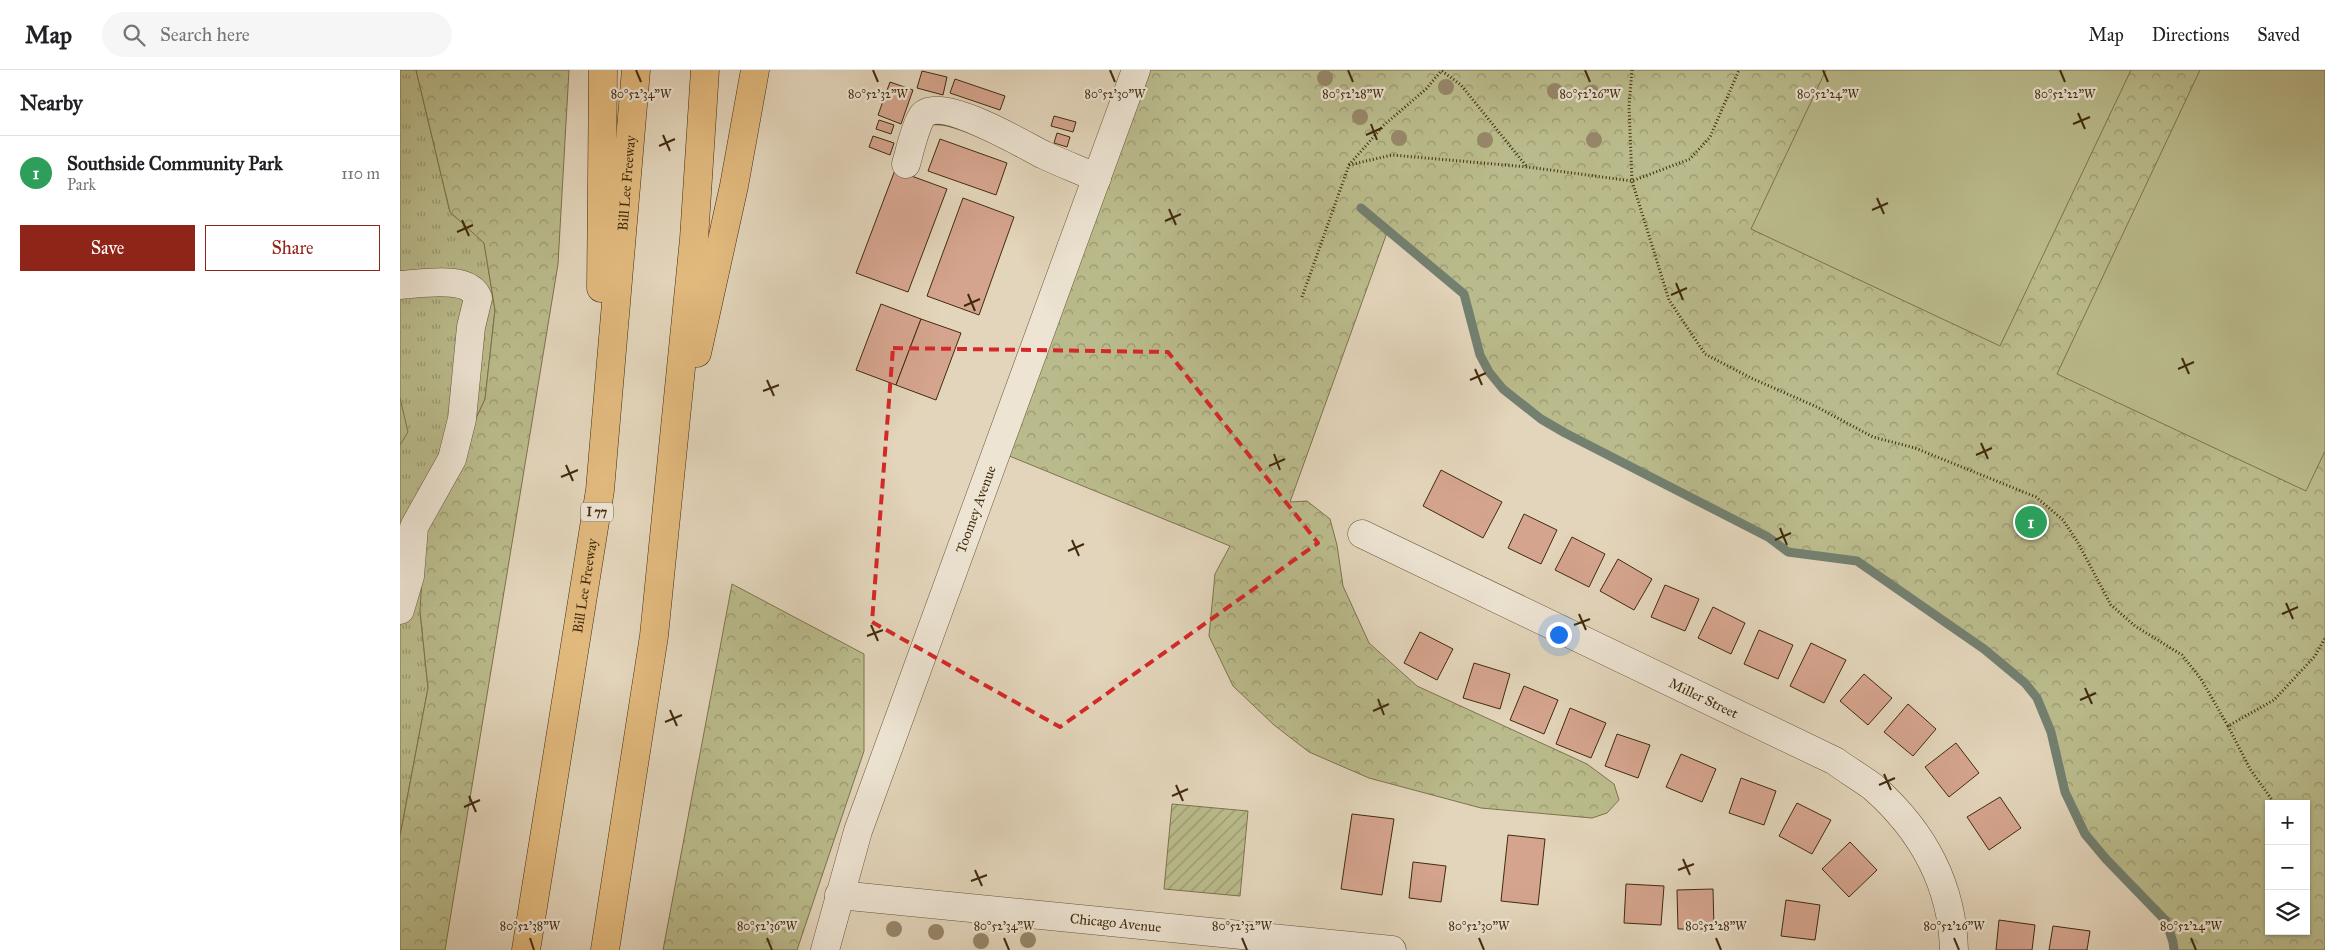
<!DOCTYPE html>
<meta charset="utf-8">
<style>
:root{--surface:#fff;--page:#f6f6f6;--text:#202124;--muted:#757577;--line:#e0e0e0;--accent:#8f2418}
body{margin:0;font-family:"IM FELL Great Primer",serif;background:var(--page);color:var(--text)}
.controls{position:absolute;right:15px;bottom:15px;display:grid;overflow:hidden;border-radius:0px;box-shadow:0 1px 4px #0004}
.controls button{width:45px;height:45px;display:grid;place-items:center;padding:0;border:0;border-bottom:1px solid var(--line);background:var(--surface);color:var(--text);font:25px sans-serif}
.you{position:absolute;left:1158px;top:564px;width:18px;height:18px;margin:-12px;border:4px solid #fff;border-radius:50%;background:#1a73e8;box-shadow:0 0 0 8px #1a73e833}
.badge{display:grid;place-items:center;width:32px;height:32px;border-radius:50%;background:var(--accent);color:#fff;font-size:16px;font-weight:700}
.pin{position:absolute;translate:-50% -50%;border:2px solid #fff;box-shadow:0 1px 5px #0006}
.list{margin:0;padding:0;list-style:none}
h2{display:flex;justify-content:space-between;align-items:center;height:65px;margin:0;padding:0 20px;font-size:21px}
h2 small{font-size:16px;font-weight:400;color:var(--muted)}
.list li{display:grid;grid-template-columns:32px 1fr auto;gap:15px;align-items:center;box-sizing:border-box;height:75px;padding:0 20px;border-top:1px solid var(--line)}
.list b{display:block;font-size:19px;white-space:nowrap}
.list p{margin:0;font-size:16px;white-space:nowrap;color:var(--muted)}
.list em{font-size:16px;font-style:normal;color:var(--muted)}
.actions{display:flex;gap:10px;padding:15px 20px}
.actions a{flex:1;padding:11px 0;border:1px solid var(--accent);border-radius:0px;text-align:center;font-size:18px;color:var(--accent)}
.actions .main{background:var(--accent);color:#fff}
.icon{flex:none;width:28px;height:28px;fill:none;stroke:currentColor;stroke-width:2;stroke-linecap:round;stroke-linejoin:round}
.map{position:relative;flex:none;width:1925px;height:880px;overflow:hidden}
header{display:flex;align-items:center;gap:30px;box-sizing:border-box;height:70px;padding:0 25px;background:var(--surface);border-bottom:1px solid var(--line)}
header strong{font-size:24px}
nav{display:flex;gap:28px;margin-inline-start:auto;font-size:18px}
.search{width:350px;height:45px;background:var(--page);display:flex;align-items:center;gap:12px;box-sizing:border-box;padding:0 18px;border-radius:28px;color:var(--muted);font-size:19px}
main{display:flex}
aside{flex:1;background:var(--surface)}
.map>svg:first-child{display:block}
</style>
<header>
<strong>Map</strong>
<div class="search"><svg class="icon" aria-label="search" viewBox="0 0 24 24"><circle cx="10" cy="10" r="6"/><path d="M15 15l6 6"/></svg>Search here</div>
<nav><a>Map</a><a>Directions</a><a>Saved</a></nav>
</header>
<main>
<aside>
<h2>Nearby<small></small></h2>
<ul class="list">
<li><span class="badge" style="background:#2e9e5b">1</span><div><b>Southside Community Park</b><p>Park</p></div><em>110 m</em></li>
</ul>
<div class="actions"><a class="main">Save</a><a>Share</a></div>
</aside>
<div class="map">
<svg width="1925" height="880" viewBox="0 0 1925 880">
<defs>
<pattern id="grass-tufts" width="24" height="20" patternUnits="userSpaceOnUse" patternTransform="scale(1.25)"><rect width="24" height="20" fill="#babb8c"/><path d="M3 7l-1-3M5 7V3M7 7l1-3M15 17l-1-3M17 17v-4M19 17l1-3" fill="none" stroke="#999871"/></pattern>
<pattern id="forest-crowns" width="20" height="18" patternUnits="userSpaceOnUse" patternTransform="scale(1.25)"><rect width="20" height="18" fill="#babb8c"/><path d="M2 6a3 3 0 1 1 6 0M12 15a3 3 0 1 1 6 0" fill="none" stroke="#999871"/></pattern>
<pattern id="garden-furrows" width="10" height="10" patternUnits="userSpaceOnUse" patternTransform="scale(1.25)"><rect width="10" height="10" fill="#babb8c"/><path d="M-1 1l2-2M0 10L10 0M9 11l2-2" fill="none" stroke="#999871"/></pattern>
</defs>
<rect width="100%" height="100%" fill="#e3d5bb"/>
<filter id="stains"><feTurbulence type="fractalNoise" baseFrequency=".004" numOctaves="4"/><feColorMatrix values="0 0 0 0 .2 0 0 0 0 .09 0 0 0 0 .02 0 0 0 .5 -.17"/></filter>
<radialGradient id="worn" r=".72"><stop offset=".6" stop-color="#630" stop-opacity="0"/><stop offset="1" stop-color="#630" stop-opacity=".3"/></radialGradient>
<!-- grass -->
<polygon fill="url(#grass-tufts)" stroke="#7e734c" points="0,0 16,0 50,142 84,172 95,240 85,329 69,365 20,541 28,618 0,766"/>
<!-- forest -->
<g fill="url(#forest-crowns)" stroke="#7e734c" fill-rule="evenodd">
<polygon points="16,0 169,0 158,194 45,880 0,880 0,766 28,618 20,541 25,457 85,329 95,240 84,173 50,142"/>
<path d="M736 0H1925V880H1774L1773 872 1766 851 1706 789 1685 764 1665 722 1651 662 1637 628 1625 613 1584 579 1457 492 1388 482 1368 467 1165 363 1141 349 1103 319 1089 302 1080 285 1064 224 988 160 890 432 907 431 930 449 937 475 943 516 969 573 1017 616 1187 694 1214 714 1219 730 1207 743 1192 748 1081 738 969 708 909 682 874 655 833 616 809 566 815 504 830 476 597 381ZM1869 734H1906V861H1869Z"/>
<polygon points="332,514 464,584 464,681 397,880 263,880"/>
</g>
<!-- garden -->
<polygon fill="url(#garden-furrows)" stroke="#7e734c" points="772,734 848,741 840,826 764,819"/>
<!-- pitch -->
<g fill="#babb8c" stroke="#7e734c">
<polygon points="1426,0 1731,0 1600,276 1351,159"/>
<polygon points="1800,0 1925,0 1925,381 1906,421 1657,304"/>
<polygon points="0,328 8,362 0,375"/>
</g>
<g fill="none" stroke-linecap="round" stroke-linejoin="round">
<!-- stream -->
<polyline stroke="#738070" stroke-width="9" points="961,138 1064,224 1080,285 1089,302 1103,319 1141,349 1165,363 1368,467 1388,482 1457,491 1584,579 1625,613 1637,628 1651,662 1665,722 1685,764 1706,789 1766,851 1773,872 1774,880"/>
</g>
<!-- building -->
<g fill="#d5a48e" stroke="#412b0c">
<polygon points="522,1 547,7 543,25 517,18"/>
<polygon points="555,9 605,26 600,40 550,23"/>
<polygon points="490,12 513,20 501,54 478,45"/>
<polygon points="654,46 676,52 673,62 651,56"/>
<polygon points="479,50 494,55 491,64 476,59"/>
<polygon points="657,63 670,67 667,77 654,73"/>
<polygon points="473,66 494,73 490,85 469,77"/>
<polygon points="540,69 607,93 596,125 528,101"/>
<polygon points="495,100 547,119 508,222 456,203"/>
<polygon points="563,128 614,147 579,245 527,226"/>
<polygon points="481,234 521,249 496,315 456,300"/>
<polygon points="521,249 561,263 536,330 496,315"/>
<polygon points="1041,400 1102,432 1083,468 1023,436"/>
<polygon points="1124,444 1157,460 1141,494 1108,478"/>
<polygon points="1172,467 1205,484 1189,517 1155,500"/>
<polygon points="1218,489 1252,509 1234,540 1200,521"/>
<polygon points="1265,515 1299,529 1285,561 1251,547"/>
<polygon points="1313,537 1345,553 1331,584 1298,568"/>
<polygon points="1359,560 1393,575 1378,609 1344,594"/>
<polygon points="1020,562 1053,579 1037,610 1004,593"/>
<polygon points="1411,573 1446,590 1424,633 1390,616"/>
<polygon points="1074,593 1110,604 1100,639 1063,628"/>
<polygon points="1464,604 1492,628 1468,655 1440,631"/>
<polygon points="1124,616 1158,630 1144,664 1110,650"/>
<polygon points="1508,634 1536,659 1513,686 1484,662"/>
<polygon points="1170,638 1206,653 1191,688 1156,674"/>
<polygon points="1217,664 1250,675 1238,708 1205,696"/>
<polygon points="1556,673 1579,703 1549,727 1525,697"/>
<polygon points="1281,684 1316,699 1302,732 1266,717"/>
<polygon points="1341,708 1376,721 1364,755 1329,743"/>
<polygon points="1600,727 1621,758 1589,780 1567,747"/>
<polygon points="1397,733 1431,750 1412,784 1379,766"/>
<polygon points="952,744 994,749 982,825 941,819"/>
<polygon points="1108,765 1145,769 1138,835 1101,831"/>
<polygon points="1450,772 1477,800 1449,827 1422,799"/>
<polygon points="1013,792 1046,796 1041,832 1009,828"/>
<polygon points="1226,814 1264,816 1261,855 1224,853"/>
<polygon points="1313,819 1314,859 1278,859 1277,820"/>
<polygon points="1386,830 1420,835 1415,870 1381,866"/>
<polygon points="1599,850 1635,855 1632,880 1596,880"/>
<polygon points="1653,856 1690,861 1687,880 1649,880"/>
</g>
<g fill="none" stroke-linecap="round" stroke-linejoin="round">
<defs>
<g id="minor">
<path d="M506 94C509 84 517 49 524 44 545 28 622 74 644 85 661 93 679 100 697 108"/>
<path d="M0 215C21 214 69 204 78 228L71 257 62 349 52 389 14 457 10 506 0 540"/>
<path id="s1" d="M962 464 1435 691C1447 700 1461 708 1473 717 1522 760 1552 814 1554 880"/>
<path id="s2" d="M439 825 992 880"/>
<path id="s3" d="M425 880 458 761 736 0"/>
</g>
<g id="highway">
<polyline points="201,218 203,0"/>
<polyline points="297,283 334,116 355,0"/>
<path id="s4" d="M126 880 200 420 236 0"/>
<polyline points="205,880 254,566 294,169 305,0"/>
</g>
</defs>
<!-- minor casing -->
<use href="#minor" stroke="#6a5638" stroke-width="29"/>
<!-- highway casing -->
<use href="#highway" stroke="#412b0c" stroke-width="29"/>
<!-- path -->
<g stroke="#412b0c" stroke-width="3" stroke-dasharray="1 2.5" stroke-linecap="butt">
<polyline points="1232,0 1229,36 1232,111 1269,230 1305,284 1351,308 1417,337 1473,367 1515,378 1636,427 1663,450 1677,471 1711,535 1735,556 1782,585 1801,609 1828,656 1874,630 1915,586 1925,568"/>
<polyline points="1042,1 1061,15 1127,97"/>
<polyline points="949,95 992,85 1128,97 1232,111 1290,89 1310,67 1339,0"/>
<polyline points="902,227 949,95 984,55 1026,19 1042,0"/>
<polyline points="1828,656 1850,699 1875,734"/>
</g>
<!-- minor -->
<use href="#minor" stroke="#ede4d3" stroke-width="28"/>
<!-- highway -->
<use href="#highway" stroke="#e2ba7e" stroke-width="28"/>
</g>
<!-- trees -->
<g fill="#978769">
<circle cx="925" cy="8" r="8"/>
<circle cx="1046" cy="17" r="8"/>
<circle cx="1155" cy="21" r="8"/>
<circle cx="1191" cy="23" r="8"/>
<circle cx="960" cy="47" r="8"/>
<circle cx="999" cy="68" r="8"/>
<circle cx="1085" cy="70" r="8"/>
<circle cx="1194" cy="70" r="8"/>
<circle cx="494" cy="859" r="8"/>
<circle cx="536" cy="862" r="8"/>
<circle cx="628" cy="870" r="8"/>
<circle cx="581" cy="871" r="8"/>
</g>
<!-- marked area -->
<path fill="none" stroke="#d62828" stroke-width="4" stroke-dasharray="10 6" stroke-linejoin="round" d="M493 278 768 282 918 473 660 657 472 552Z"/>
<!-- ticks -->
<path fill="none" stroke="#412b0c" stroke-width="2" d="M236 0 241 12M473 0 478 12M710 0 715 12M948 0 953 12M1185 0 1190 12M1423 0 1428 12M1660 0 1665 12M1678 43 1685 59M971 54 977 70M1673 54 1690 47M263 65 270 81M966 65 982 58M259 76 275 69M1477 128 1484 144M769 139 776 155M1472 140 1488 133M62 150 69 166M765 151 781 144M57 162 73 155M1276 213 1283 230M568 224 575 241M1271 225 1287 218M564 236 580 229M1782 288 1789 304M1075 299 1082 315M1778 299 1794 292M367 310 374 326M1070 310 1086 303M363 321 379 315M1581 373 1588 389M874 384 880 400M1576 385 1592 378M166 395 173 411M869 396 885 389M161 407 178 400M1380 458 1387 475M672 470 679 486M1375 470 1391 463M668 481 684 474M1886 533 1893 549M1179 544 1186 560M1882 544 1898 537M471 555 478 571M1174 555 1190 549M467 566 483 560M1685 618 1692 634M978 629 984 645M1680 630 1696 623M270 640 277 656M973 641 989 634M265 652 282 645M1484 704 1491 720M776 715 783 731M1479 715 1495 708M69 726 76 742M772 726 788 719M64 737 80 730M1283 789 1290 805M575 800 582 816M1278 800 1294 794M571 811 587 805M130 868 134 880M367 868 372 880M604 868 609 880M842 868 847 880M1079 868 1084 880M1316 868 1321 880M1554 868 1559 880M1791 868 1796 880"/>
<g text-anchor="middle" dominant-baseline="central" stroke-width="4.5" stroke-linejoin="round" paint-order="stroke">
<!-- shield labels -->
<rect fill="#ede4d3" stroke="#756248" stroke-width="1" x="181" y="432.5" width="32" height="19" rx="4"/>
<g font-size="12" font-weight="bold" fill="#412b0c">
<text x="197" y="442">I 77</text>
</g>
<!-- street labels -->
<g font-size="14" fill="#412b0c" stroke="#ede4d3">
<text stroke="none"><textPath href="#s4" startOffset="774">Bill Lee Freeway</textPath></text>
<text stroke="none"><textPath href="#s3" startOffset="466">Toomey Avenue</textPath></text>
<text stroke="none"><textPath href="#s4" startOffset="369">Bill Lee Freeway</textPath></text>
<text stroke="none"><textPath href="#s1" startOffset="379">Miller Street</textPath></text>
<text stroke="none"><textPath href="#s2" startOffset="278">Chicago Avenue</textPath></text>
</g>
</g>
<g font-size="12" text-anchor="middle" fill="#412b0c" stroke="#ede4d3" stroke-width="4.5" stroke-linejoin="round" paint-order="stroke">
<text x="241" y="28">80°52'34"W</text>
<text x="478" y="28">80°52'32"W</text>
<text x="715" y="28">80°52'30"W</text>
<text x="953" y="28">80°52'28"W</text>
<text x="1190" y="28">80°52'26"W</text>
<text x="1428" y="28">80°52'24"W</text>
<text x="1665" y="28">80°52'22"W</text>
<text x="130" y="860">80°52'38"W</text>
<text x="367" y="860">80°52'36"W</text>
<text x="604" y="860">80°52'34"W</text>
<text x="842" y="860">80°52'32"W</text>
<text x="1079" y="860">80°52'30"W</text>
<text x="1316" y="860">80°52'28"W</text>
<text x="1554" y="860">80°52'26"W</text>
<text x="1791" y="860">80°52'24"W</text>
</g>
<rect width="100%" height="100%" filter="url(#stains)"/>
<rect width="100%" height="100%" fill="url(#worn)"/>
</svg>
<div class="controls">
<button>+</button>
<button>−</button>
<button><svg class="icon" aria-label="layers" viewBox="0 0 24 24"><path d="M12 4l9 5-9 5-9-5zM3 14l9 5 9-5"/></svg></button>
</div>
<div class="you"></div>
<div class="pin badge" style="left:1631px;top:452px;background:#2e9e5b">1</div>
</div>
</main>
